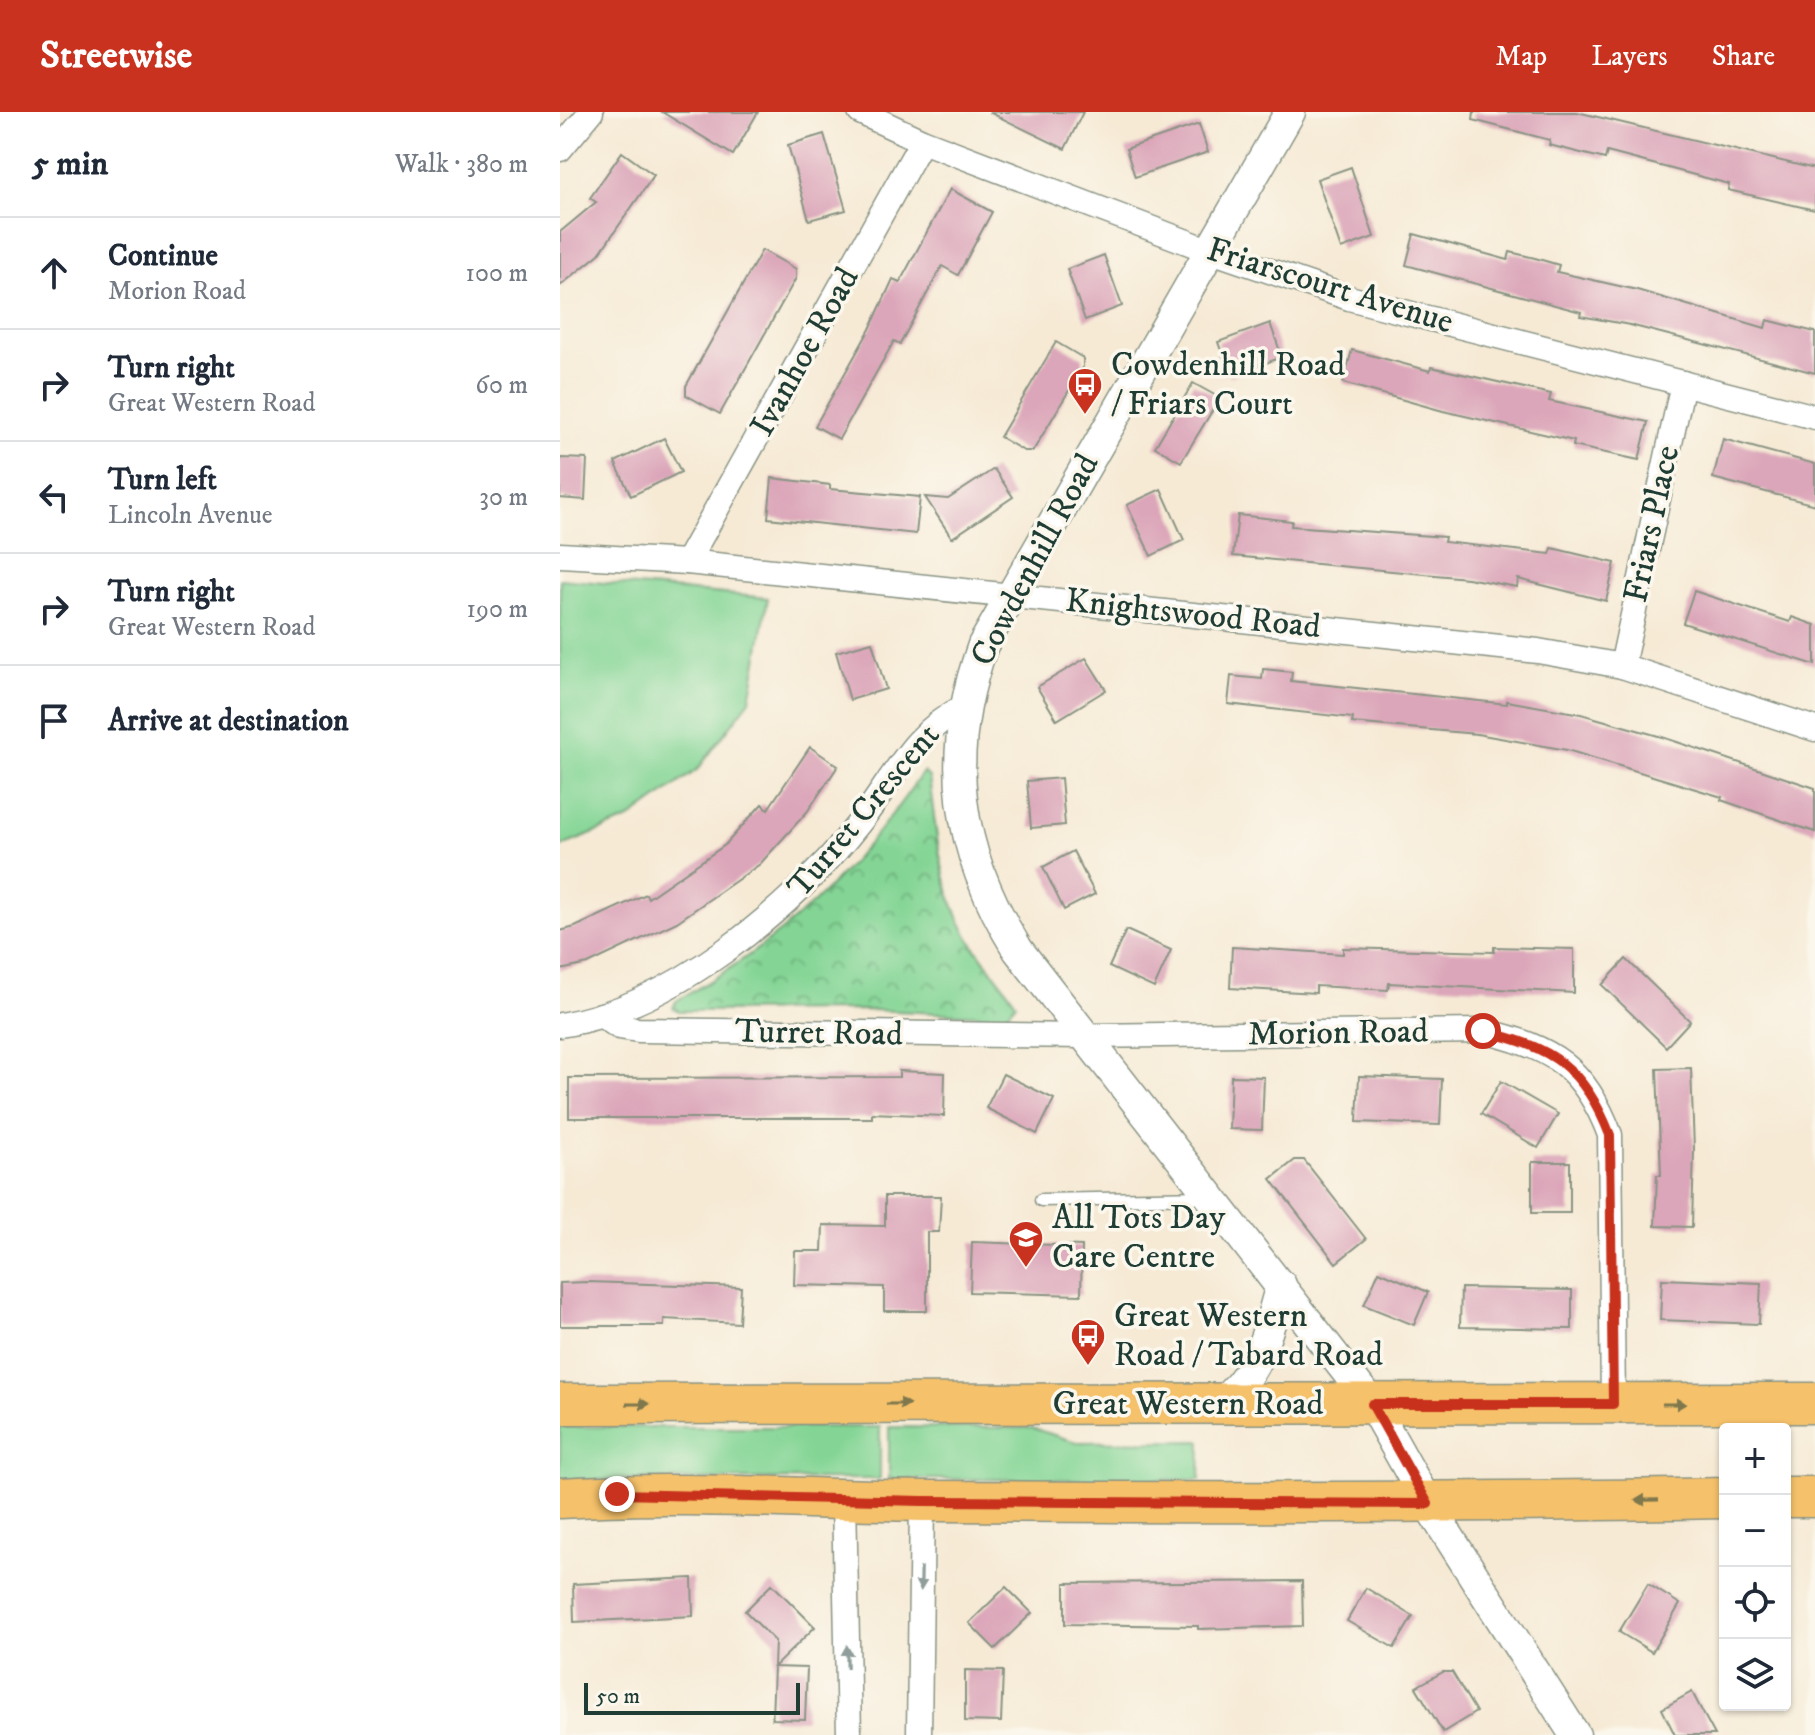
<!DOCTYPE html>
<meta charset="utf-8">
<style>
:root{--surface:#fff;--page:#f6f6f7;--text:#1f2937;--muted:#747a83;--line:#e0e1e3;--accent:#c8321e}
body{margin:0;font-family:"IM FELL DW Pica",serif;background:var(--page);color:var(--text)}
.controls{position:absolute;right:24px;bottom:24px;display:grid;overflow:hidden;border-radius:8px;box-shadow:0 2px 6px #0004}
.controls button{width:72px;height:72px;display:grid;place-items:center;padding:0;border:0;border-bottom:2px solid var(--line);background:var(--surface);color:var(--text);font:40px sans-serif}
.scale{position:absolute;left:24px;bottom:20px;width:216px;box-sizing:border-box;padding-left:8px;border:4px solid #1f3d34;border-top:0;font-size:22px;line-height:28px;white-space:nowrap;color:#1f3d34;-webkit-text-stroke:6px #fbf7ec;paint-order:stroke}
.stop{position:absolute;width:24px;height:24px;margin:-18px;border:6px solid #c8321e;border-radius:50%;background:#fff}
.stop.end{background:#c8321e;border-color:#fff;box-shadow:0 2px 8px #0008}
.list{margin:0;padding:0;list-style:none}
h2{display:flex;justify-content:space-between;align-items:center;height:104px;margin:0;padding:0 32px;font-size:34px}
h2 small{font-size:26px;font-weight:400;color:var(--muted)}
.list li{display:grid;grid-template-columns:52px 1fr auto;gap:24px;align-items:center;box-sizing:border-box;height:112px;padding:0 32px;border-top:2px solid var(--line)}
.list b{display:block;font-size:30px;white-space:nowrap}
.list p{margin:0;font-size:26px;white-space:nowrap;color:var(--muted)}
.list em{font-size:26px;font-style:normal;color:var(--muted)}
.icon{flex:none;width:44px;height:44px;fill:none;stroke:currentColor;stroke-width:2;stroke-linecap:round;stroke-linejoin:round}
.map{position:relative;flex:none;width:1255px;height:1623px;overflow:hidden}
header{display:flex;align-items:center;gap:48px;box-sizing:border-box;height:112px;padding:0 40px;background:var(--accent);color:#fff}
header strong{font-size:38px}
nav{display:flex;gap:44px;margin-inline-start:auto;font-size:28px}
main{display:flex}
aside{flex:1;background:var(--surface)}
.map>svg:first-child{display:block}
</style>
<header>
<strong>Streetwise</strong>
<nav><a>Map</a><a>Layers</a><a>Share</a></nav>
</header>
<main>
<aside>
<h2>5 min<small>Walk · 380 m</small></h2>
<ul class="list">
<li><svg class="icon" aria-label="ahead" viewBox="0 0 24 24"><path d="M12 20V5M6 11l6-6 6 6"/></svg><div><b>Continue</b><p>Morion Road</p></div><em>100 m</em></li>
<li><svg class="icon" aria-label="right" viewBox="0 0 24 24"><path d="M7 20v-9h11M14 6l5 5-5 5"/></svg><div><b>Turn right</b><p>Great Western Road</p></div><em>60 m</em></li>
<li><svg class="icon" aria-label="left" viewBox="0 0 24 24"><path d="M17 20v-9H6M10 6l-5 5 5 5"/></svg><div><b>Turn left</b><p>Lincoln Avenue</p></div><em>30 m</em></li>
<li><svg class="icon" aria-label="right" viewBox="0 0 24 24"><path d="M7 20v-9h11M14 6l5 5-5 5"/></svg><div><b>Turn right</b><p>Great Western Road</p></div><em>190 m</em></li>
<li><svg class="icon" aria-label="arrive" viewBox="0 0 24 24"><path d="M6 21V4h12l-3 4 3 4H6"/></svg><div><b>Arrive at destination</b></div></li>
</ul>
</aside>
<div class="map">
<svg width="1255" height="1623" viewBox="0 0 1255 1623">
<defs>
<pattern id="park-crowns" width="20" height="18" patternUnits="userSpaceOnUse" patternTransform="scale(2)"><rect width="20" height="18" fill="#84d595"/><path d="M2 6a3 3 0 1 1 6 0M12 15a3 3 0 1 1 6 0" fill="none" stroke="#6bae7a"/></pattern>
</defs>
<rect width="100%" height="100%" fill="#fbf7ec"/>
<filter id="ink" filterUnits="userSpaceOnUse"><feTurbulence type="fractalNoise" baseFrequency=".0125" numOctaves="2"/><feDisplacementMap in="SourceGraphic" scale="16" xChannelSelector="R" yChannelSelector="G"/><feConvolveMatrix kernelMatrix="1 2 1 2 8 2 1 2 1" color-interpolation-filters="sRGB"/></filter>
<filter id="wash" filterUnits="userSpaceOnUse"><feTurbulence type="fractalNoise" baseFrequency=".006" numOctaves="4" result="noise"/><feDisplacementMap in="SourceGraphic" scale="32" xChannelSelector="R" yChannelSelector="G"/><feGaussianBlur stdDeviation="1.8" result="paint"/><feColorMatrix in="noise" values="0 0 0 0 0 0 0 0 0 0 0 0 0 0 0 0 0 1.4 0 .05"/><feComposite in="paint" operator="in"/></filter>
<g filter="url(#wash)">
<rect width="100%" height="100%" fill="#f6ead5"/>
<!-- green -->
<g fill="#84d595" stroke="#528964" stroke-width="2">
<polygon points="0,467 208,486 190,588 138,657 69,707 0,735"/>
<polygon points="0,1315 320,1315 320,1367 0,1368"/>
<polygon points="329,1315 472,1316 516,1330 641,1329 640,1368 329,1367"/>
</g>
<!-- park -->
<path fill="url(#park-crowns)" stroke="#528964" stroke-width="2" d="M363 660 369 665C376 719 380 778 409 826 423 849 442 869 456 891L445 904 311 898 119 899 113 896 116 889C227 827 291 763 363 660Z"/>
<g id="blocks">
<!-- building -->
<g fill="#dba6b9">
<polygon points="102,0 198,0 173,43"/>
<polygon points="429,0 523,0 505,37"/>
<polygon points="914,0 1017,0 1255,57 1255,98 1168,78 1169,72 1047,40 1045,47 989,33 990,28 913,8"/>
<polygon points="639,12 648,40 575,65 566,37"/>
<polygon points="264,22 286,98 249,108 228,33"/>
<polygon points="62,40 94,63 39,142 0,174 0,120 36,90 30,86"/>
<polygon points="791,55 814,125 781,137 757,67"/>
<polygon points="390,77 432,100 398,163 382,154 340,232 334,229 279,327 255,314 310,217 333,167 340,170"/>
<polygon points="854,122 948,148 950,140 975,146 999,153 997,160 1077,178 1205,216 1207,208 1255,220 1255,261 1070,213 1020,204 1021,200 846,153"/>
<polygon points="202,138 236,157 236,166 160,302 126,283 126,274"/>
<polygon points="544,143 562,194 525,208 507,157"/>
<polygon points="710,211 722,245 670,264 658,230"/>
<polygon points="496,230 523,246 523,255 473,339 464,339 440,325"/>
<polygon points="792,238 870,259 871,255 991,282 989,289 1088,310 1079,348 1013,334 1014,329 883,299 783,271"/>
<polygon points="633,271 660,286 621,350 595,335"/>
<polygon points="104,326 121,360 71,384 55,350"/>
<polygon points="1163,327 1255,352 1255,393 1153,366"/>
<polygon points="0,346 27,347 25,388 0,386"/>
<polygon points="434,357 453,385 392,426 365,385 388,387"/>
<polygon points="212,366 270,373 270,377 360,385 356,422 208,406"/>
<polygon points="601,377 624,428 591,444 567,393"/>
<polygon points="678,403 732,409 731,414 885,425 884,430 990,442 992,436 1055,451 1046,489 958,467 957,475 907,466 673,444"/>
<polygon points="1134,479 1230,510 1232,505 1255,513 1255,553 1123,511"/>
<polygon points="312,530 326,577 290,588 276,540"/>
<polygon points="526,546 546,578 497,608 477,575"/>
<polygon points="703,557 732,560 731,569 947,592 947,589 1021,602 1102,625 1255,676 1255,720 1161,688 1162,685 1007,638 917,622 792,611 793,606 668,592 671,564 702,567"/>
<polygon points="250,635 278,654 247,700 200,752 117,810 28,852 0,858 0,819 15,815 86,782 88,786 165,733 202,692 208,697"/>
<polygon points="501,666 505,713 471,716 467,669"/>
<polygon points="513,739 535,782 504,798 483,755"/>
<polygon points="566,818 611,838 594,876 549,855"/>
<polygon points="672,835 783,842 783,836 934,840 934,835 1014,837 1014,881 829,871 828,878 756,874 756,881 670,876"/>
<polygon points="1066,847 1130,909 1106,935 1042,873"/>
<polygon points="1131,956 1134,1037 1132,1115 1095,1114 1097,1063 1101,1063 1097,957"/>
<polygon points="339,959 385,961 384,1004 312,1001 312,1006 9,1006 9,966 339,965"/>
<polygon points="443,962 494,987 477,1022 426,996"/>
<polygon points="671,964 704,965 702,1018 669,1017"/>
<polygon points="799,964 882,967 880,1013 797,1010"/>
<polygon points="941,969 998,1002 978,1036 921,1002"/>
<polygon points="735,1048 744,1048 806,1127 776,1151 711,1067"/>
<rect x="972" y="1050" width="38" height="51"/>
<polygon points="325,1084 381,1084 379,1120 367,1120 367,1199 324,1199 324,1175 234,1173 235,1139 262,1139 263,1113 325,1114"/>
<polygon points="412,1130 522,1134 521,1183 410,1180"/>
<polygon points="819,1159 868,1180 854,1213 804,1193"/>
<polygon points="1102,1167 1201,1171 1199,1212 1100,1208"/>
<polygon points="28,1170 181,1175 179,1211 104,1207 104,1214 0,1214 0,1171"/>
<polygon points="901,1176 1012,1178 1012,1217 900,1215"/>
<polygon points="132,1466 133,1504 14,1510 13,1472"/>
<polygon points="742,1469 743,1514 638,1517 638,1514 505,1512 505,1471"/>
<polygon points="212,1472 255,1515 214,1555 247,1556 245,1608 212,1607 215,1529 185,1499"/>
<polygon points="1088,1472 1120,1492 1092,1540 1059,1520"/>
<polygon points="446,1475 472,1501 435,1537 409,1511"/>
<polygon points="806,1476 853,1504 834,1536 787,1509"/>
<polygon points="405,1558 443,1559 441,1610 405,1609"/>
<polygon points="883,1560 892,1560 916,1600 883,1620 856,1575"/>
<polygon points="1132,1580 1143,1601 1155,1623 1115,1623 1102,1597"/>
</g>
</g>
</g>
<g filter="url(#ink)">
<use href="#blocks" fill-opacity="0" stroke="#8a9484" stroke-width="2"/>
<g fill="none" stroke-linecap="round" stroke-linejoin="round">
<defs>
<polyline id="service" points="481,1088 646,1085"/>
<g id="minor">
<polyline points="300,0 362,29 648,138 789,186 1255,305"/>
<polyline points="0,37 31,0"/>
<polyline points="0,443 127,450 978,539 1062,554 1255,617"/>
<polyline points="127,450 362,29"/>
<polyline points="1062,554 1123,271"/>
<path d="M41 903 59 915 78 918 524 924 923 919C993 935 1025 956 1050 1023L1053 1292"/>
<path d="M0 913C111 896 232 797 299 711 334 667 351 621 404 595"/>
<polyline points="284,1387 289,1623"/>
<polyline points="359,1623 362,1389"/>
</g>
<g id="tertiary">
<path d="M730 0 423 533C383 644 396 738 458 838L812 1292 868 1392 1015 1623"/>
<path d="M659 1292C701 1260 707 1221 721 1173"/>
</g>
<g id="primary">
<polyline points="0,1292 1255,1291"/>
<polyline points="1225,1385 1255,1385"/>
<path d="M0 1386C124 1378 250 1388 374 1389 638 1391 901 1391 1165 1386"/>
</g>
</defs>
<!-- service casing -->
<use href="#service" stroke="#8a9484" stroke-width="15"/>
<!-- minor casing -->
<use href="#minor" stroke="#8a9484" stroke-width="27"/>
<!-- tertiary casing -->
<use href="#tertiary" stroke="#8a9484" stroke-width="33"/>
<!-- primary casing -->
<use href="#primary" stroke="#8a9484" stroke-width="43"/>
<!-- service -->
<use href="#service" stroke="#fff" stroke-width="12"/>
<!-- minor -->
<use href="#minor" stroke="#fff" stroke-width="24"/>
<!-- tertiary -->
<use href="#tertiary" stroke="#fff" stroke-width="30"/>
<!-- primary -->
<use href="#primary" stroke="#f5c16b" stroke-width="40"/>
</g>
<!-- one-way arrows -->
<defs><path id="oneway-solid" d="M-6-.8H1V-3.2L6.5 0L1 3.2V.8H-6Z" transform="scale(2)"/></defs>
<g fill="#7f784d">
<use href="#oneway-solid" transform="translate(78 1292)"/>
<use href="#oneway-solid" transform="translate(338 1292)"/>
<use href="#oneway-solid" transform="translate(1114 1292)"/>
<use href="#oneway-solid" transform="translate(1087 1388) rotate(179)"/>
</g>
<g fill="#8f9e9a">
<use href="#oneway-solid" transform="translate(361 1467) rotate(91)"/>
<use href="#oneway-solid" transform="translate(287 1545) rotate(-91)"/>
</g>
</g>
<g fill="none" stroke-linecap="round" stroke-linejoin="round" filter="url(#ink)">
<!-- route -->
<path stroke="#c8321e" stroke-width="10" d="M57 1382 362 1389 868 1392 812 1292H1053L1050 1023C1024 956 993 935 923 919"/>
</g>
<!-- icons -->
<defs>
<symbol id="bus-pin" viewBox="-11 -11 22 30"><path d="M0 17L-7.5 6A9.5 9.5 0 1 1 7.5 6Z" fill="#c8321e" stroke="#fbf7ec"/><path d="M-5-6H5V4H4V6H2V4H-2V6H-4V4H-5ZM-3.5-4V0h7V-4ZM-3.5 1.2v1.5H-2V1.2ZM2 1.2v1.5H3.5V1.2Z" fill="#fff"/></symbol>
<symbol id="school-pin" viewBox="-11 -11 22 30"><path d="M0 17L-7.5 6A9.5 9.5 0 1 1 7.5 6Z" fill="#c8321e" stroke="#fbf7ec"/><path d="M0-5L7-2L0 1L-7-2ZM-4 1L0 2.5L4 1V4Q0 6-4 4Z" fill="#fff"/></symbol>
</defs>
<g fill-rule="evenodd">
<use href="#bus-pin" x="505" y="253" width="40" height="54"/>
<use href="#school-pin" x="446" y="1106" width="40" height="54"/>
<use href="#bus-pin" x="508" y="1204" width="40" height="54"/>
</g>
<g text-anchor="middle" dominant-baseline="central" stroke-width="7" stroke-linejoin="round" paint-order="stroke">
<!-- street labels -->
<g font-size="34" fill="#1f3d34" stroke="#fbf7ec">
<text transform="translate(770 174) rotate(17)">Friarscourt Avenue</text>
<text transform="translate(245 240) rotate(-61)">Ivanhoe Road</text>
<text transform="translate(1092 412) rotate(-78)">Friars Place</text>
<text transform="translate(475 448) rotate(-62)">Cowdenhill Road</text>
<text transform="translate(633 502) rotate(6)">Knightswood Road</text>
<text transform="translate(304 699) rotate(-50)">Turret Crescent</text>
<text transform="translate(259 921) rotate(1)">Turret Road</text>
<text transform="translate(778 921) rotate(-1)">Morion Road</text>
<text x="628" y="1292">Great Western Road</text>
</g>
<!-- poi labels -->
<g font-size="34" fill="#1f3d34" stroke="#fbf7ec" text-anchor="start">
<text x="551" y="253">Cowdenhill Road<tspan x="551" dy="39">/ Friars Court</tspan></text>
<text x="492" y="1106">All Tots Day<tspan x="492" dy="39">Care Centre</tspan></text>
<text x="554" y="1204">Great Western<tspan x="554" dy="39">Road / Tabard Road</tspan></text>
</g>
</g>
</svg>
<div class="controls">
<button>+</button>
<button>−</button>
<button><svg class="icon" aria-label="locate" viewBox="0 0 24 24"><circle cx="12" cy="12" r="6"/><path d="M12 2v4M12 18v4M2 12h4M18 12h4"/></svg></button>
<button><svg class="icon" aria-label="layers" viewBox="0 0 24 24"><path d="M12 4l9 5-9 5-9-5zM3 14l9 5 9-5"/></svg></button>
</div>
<div class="scale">50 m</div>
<div class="stop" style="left:923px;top:919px"></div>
<div class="stop end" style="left:57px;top:1382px"></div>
</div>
</main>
